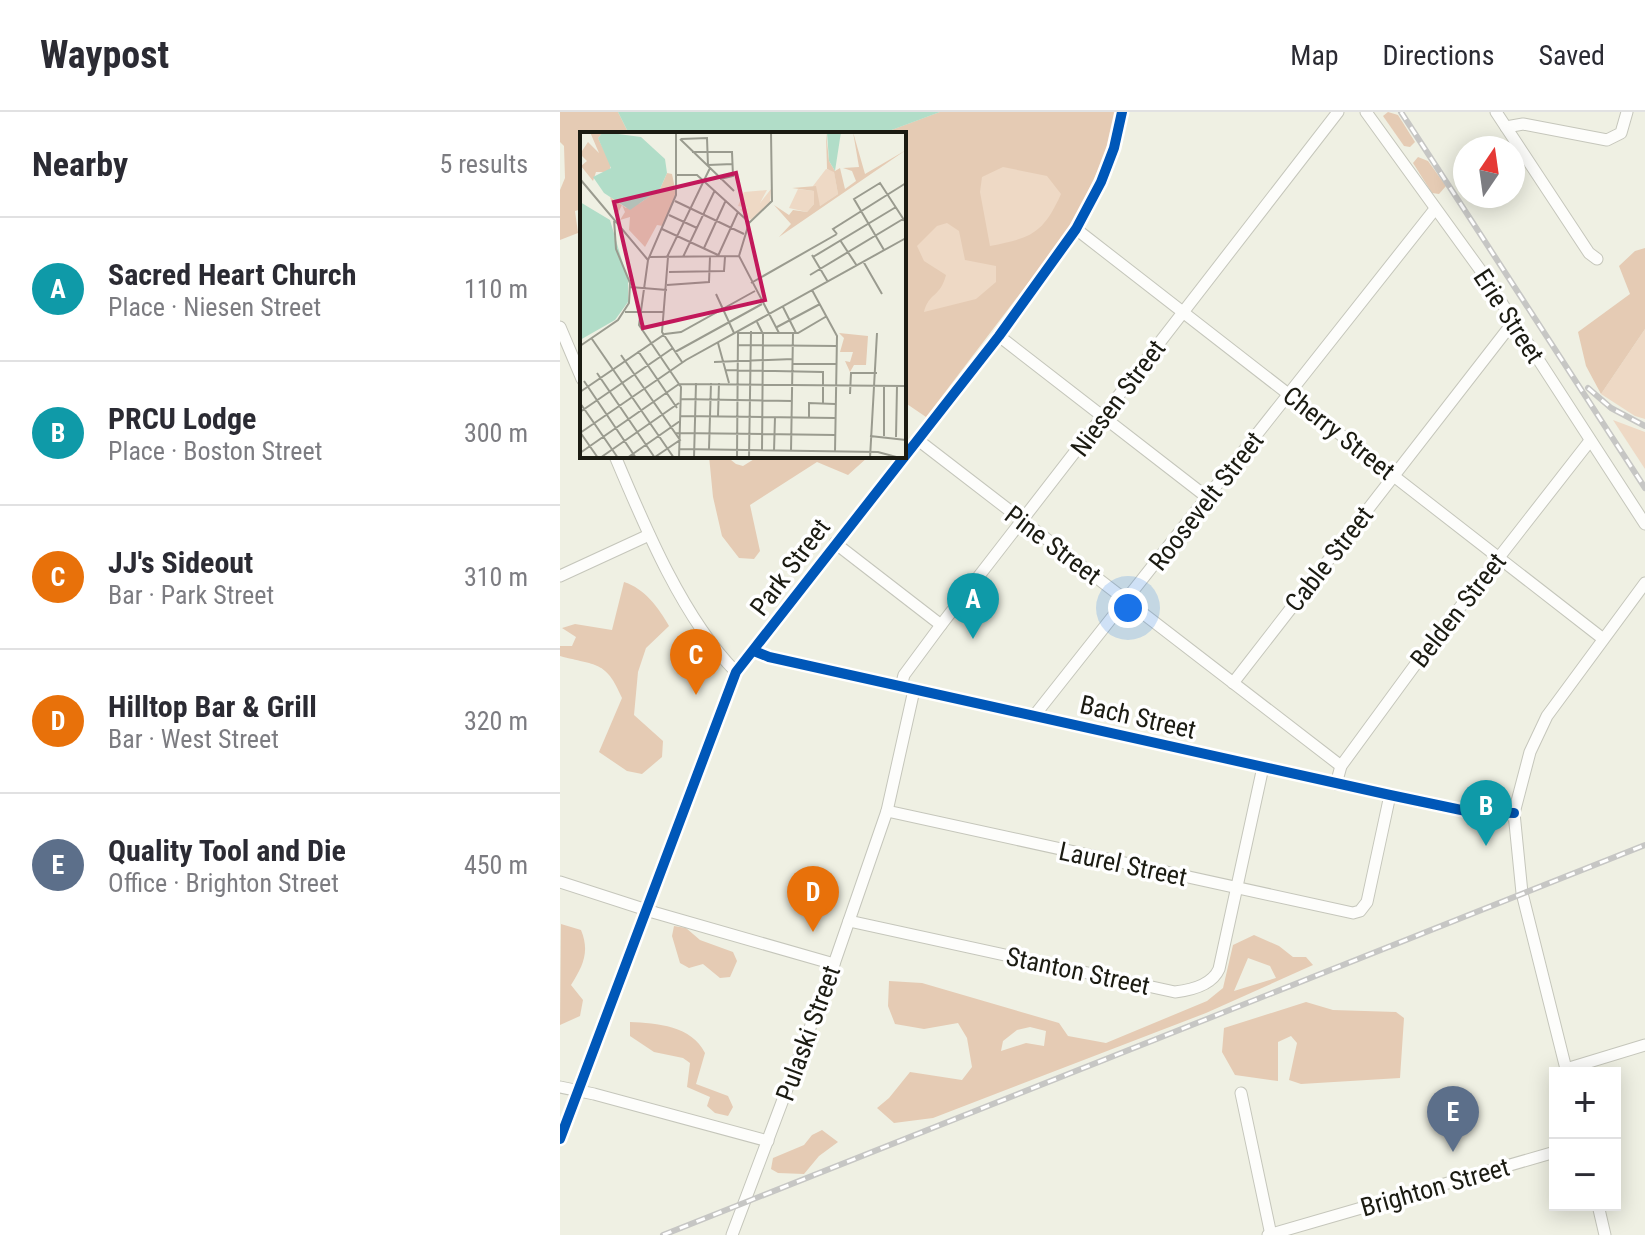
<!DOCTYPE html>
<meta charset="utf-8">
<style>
:root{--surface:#fff;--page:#f2f2f3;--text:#2b2b33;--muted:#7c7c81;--line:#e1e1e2;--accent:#65665b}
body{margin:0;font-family:"Roboto Condensed",sans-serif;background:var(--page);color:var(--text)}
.controls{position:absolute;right:24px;bottom:24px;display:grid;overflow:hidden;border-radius:0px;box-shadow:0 4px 20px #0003}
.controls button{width:72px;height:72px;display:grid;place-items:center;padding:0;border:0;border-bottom:2px solid var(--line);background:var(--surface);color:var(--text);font:40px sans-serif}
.compass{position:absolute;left:893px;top:24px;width:72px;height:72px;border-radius:50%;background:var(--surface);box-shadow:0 4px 20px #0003;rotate:13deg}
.you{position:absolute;left:568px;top:496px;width:28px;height:28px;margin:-20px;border:6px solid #fff;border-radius:50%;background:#1a73e8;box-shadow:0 0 0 12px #1a73e833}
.badge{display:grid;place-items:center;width:52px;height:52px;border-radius:50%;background:var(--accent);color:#fff;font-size:26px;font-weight:700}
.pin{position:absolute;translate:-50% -66px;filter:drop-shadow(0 2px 4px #0008)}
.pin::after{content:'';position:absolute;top:42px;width:28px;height:24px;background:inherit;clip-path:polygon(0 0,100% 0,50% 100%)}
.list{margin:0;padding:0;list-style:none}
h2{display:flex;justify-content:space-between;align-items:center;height:104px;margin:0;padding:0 32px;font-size:34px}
h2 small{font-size:26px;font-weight:400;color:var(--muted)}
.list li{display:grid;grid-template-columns:52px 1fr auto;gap:24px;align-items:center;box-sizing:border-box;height:144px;padding:0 32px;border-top:2px solid var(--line)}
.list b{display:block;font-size:30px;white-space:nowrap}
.list p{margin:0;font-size:26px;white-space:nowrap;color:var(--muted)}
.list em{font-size:26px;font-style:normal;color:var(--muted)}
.map{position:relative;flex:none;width:1085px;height:1123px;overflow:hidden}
header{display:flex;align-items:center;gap:48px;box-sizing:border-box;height:112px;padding:0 40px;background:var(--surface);border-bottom:2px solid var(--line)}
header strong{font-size:38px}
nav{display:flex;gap:44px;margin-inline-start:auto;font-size:28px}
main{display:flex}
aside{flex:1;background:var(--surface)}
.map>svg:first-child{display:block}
</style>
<header>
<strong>Waypost</strong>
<nav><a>Map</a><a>Directions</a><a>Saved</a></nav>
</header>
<main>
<aside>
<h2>Nearby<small>5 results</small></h2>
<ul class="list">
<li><span class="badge" style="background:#0f9aa8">A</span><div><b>Sacred Heart Church</b><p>Place · Niesen Street</p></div><em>110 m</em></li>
<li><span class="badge" style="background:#0f9aa8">B</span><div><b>PRCU Lodge</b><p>Place · Boston Street</p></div><em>300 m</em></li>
<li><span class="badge" style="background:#e8710a">C</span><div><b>JJ's Sideout</b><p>Bar · Park Street</p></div><em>310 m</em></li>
<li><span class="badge" style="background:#e8710a">D</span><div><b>Hilltop Bar &amp; Grill</b><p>Bar · West Street</p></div><em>320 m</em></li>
<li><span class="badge" style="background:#5c6f8a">E</span><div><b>Quality Tool and Die</b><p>Office · Brighton Street</p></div><em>450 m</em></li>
</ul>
</aside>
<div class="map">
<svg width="1085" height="1123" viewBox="0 0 1085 1123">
<rect width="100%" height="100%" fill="#eff0e3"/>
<!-- green -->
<g fill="#eed9c5">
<polygon points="380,0 556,0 544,45 512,113 366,305 344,22 321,22"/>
<polygon points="1085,217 1085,307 1075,304 1041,282"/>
<polygon points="1053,308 1085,320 1085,357"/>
</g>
<!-- forest -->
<g fill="#e5cbb4" fill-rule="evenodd">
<polygon points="0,0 58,0 69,22 22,22 22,97 15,99 18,121 0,128 0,78 5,66 4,34 0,30"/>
<path d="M380 0H554L544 45 512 113 366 305 344 290V22H321ZM443 55 487 64 501 82C483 122 471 126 430 134L420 80 422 65ZM387 111 399 119 405 148 436 154V170L416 187 364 200C369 180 380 186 386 163L364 149 357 134 377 114Z"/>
<polygon points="828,0 838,3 855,30 850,35 844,34 823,4"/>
<polygon points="858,45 868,49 886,74 879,82 872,81 853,51"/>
<polygon points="1085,136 1085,217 1041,282 1026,254 1018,220 1070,182 1059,154 1075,139"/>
<polygon points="149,344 166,344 176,352 183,354 199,344 308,345 288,363 257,350 190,393 200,439 194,447 179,446 162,424 153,385"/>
<path d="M64 470C84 476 99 496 109 514L86 536 78 560 74 603 103 629 102 645 82 662 67 659 39 640 62 586C46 548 36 554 0 544V534H12L16 525 2 516 15 512 52 518Z"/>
<path d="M1 812 21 818C30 840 23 854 11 873L23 888 20 904 0 913Z"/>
<polygon points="114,814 126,816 140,828 173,840 177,849 170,865 160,866 143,852 129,856 120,851 112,824"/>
<path d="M694 823 719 834 733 845H746L753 853 646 901 373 1006 334 1011 317 996 329 986 350 960 402 968 412 955 407 926 398 911 364 917 335 912 328 894 329 869 362 871 499 911 508 924 546 931 647 889 663 876 673 833ZM688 846 710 854 716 866 674 879ZM470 915 486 919 484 934 466 931 441 939 443 929 457 918Z"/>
<polygon points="746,890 773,898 836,900 844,906 840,966 741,972 729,968 737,931 731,924 718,930 718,969 675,963 662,940 664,916"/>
<path d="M70 910C97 911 132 914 145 941L136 972 168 984 173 995 168 1004 155 1001 147 994 150 985 127 975 130 951 123 946 94 940 70 924Z"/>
<polygon points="262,1018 278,1030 259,1044 244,1062 218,1061 211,1057 213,1046 244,1033 252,1023"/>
</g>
<!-- water -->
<polygon fill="#b1ddc8" points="58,0 380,0 321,22 69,22"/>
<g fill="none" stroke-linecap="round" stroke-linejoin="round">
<defs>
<g id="minor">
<polyline points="806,0 921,159 1085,412"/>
<polyline points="936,0 1029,141 1037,147"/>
<polyline points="946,15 963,12 1047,28 1061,21 1067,0"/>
<polyline points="516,117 1042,526"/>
<polyline points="0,215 22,267"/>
<polyline points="439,224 648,386"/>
<polyline points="358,328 781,654"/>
<path d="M55 344C84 413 123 507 176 560"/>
<polyline points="275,431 381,513"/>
<polyline points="0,464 89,423"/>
<polyline points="194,539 209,545 830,683 906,699 954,701"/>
<polyline points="673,571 954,209"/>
<polyline points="341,574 344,563 381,513 778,0"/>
<polyline points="474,604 875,97"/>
<polyline points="776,672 781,654 855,553 1029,330"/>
<polyline points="327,699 793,801 800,799 807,790 830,683"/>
<polyline points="0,770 96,801 274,852"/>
<path d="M289 809 615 880C632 878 652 873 659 857L703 655"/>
<polyline points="1006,957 1085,933"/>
<polyline points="1007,961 962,781 954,701 970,640 987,604 1085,471"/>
<polyline points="0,975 34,982 208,1029"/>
<polyline points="681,981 711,1123"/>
<polyline points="0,1027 176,560 439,224 516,117 541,70 554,36 562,0"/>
<polyline points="1038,1093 1045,1123"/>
<polyline points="172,1123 274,852 327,699 354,578"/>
<polyline points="708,1123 995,1040"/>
</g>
</defs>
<!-- minor casing -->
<use href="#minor" stroke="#c5c6bb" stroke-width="13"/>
<!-- minor -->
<use href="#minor" stroke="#fdfdfb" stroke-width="11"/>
<defs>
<g id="rail">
<polyline points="841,0 1085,376"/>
<polyline points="1028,276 1051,296 1085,314"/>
<polyline points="103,1123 1085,733"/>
</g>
</defs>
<!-- rail casing -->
<use href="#rail" stroke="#c6c6c4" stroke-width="6"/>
<!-- rail -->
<use href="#rail" stroke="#fff" stroke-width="3" stroke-dasharray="9" stroke-linecap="butt"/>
<defs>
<g id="cycleway">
<polyline points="194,539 209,545 830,683 906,699 954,701"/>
<polyline points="0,1027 176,560 439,224 516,117 541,70 554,36 562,0"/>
</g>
</defs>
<!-- cycleway casing -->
<use href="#cycleway" stroke="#fff" stroke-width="15"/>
<!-- cycleway -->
<use href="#cycleway" stroke="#0057b8" stroke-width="10"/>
</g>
<g text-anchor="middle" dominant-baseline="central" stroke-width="7" stroke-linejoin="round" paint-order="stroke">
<!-- street labels -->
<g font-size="26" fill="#1b1b12" stroke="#fff">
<text transform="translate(949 204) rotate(57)">Erie Street</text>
<text transform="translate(558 286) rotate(-53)">Niesen Street</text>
<text transform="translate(779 321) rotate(38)">Cherry Street</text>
<text transform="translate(646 389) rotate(-52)">Roosevelt Street</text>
<text transform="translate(493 433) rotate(37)">Pine Street</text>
<text transform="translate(769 447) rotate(-52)">Cable Street</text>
<text transform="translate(230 455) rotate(-53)">Park Street</text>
<text transform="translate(898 498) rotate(-52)">Belden Street</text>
<text transform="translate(578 605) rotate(13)">Bach Street</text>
<text transform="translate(563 752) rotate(12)">Laurel Street</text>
<text transform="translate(518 859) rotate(12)">Stanton Street</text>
<text transform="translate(248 921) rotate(-70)">Pulaski Street</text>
<text transform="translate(875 1075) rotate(-16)">Brighton Street</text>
</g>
</g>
<!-- overview -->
<g transform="translate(20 20)">
<rect width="326" height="326" fill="#eff0e3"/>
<path d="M246 37 254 39 258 62 240 74 233 54ZM191 57 190 71 171 88 160 77 168 76 158 74 164 60 187 58 180 71ZM218 57 234 59V72L227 80 209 76Z" fill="#eed9c5"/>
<path d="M10 0H23L18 6 31 33 29 40H16L13 49 1 34 7 29 0 22 8 10 19 21ZM246 0 249 29 255 39 260 36 265 57 276 49 272 39 263 36 279 35 273 0 285 42 326 18 199 105 211 92 194 73 209 83 213 78 227 80 234 72V59L212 56 236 54 240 74 258 62 254 40 247 37ZM87 41 92 42 96 61 83 94 77 93 65 115 49 98 50 85 40 88 45 80 42 73 36 85 30 65 46 76 60 71 80 57ZM259 201 288 204 286 233H274L270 240 265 229 270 230 273 220H260L264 206Z" fill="#e5cbb4"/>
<path d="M23 0 61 5 85 27 87 41 80 57 50 78 24 61 13 45 31 36 18 6ZM247 0H261L255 39 249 29ZM0 70 30 88 48 149V170L35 188 0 208Z" fill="#b1ddc8"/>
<path fill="none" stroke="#9a9b8f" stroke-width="2" d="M96 0V63L68 128 59 193 101 255 99 326M191 0 192 69 169 91 159 124 199 201M100 7 154 59M101 7 127 6 128 34M112 20H152L153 44 140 47M128 33 153 32M97 43H117L170 91M0 47 68 128M95 69 164 102M89 83 117 96M82 97 138 123M257 102 253 97 326 51M260 108 277 134M124 116 146 68M304 118 274 67 300 51 326 91M232 123 248 150M138 124 158 80M70 125 159 124M87 125 130 36M88 125 82 200 102 230M103 125 135 58M233 125 316 75M283 129 302 162M89 140 144 139 145 125M230 143 323 87M171 151 257 102M87 153 129 150 130 125M50 155 87 158M232 158 257 204 255 320M136 162 154 201M203 175 216 201M45 180H84M177 190 183 202 182 319M197 195 240 172M12 207 94 326M138 211 149 251M158 213 256 214M0 214 38 188 49 171 50 151 36 117 34 87M58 219 97 276M95 220 182 172M41 223 100 308 75 325M134 230 213 227M213 232H256M145 238 243 240V272M17 241 75 326M4 249 56 326M99 252 326 254M0 260 85 202 101 200 175 159M270 262 271 241H297M100 267 212 269M0 271 14 291M0 280 93 216M100 284 255 286M138 284 139 251M229 285V271L255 272M14 291 38 326M0 300 18 326M0 301 106 228 326 106M95 301 255 303M290 304 326 308M304 304V254M316 305 317 254M99 317 298 320 320 326M129 317 131 251M194 319 195 285M211 319 213 201M0 321 99 252M20 326 99 271M47 326 100 289M114 326 116 251M157 326 158 201H218L247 184M169 326 171 199M290 326 297 201"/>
<path fill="#c2185b" fill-opacity="0.15" stroke="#c2185b" stroke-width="4" d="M156 41 185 168 63 196 34 70Z"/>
<rect width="326" height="326" fill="none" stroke="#1b1b12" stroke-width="4"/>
</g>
</svg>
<div class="controls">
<button>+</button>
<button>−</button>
</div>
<svg class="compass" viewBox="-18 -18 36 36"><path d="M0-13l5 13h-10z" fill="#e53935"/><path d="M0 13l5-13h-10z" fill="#7c7c81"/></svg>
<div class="you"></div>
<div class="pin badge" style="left:413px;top:527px;background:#0f9aa8">A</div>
<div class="pin badge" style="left:926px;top:734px;background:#0f9aa8">B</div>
<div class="pin badge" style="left:136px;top:583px;background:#e8710a">C</div>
<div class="pin badge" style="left:253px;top:820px;background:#e8710a">D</div>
<div class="pin badge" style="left:893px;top:1040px;background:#5c6f8a">E</div>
</div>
</main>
